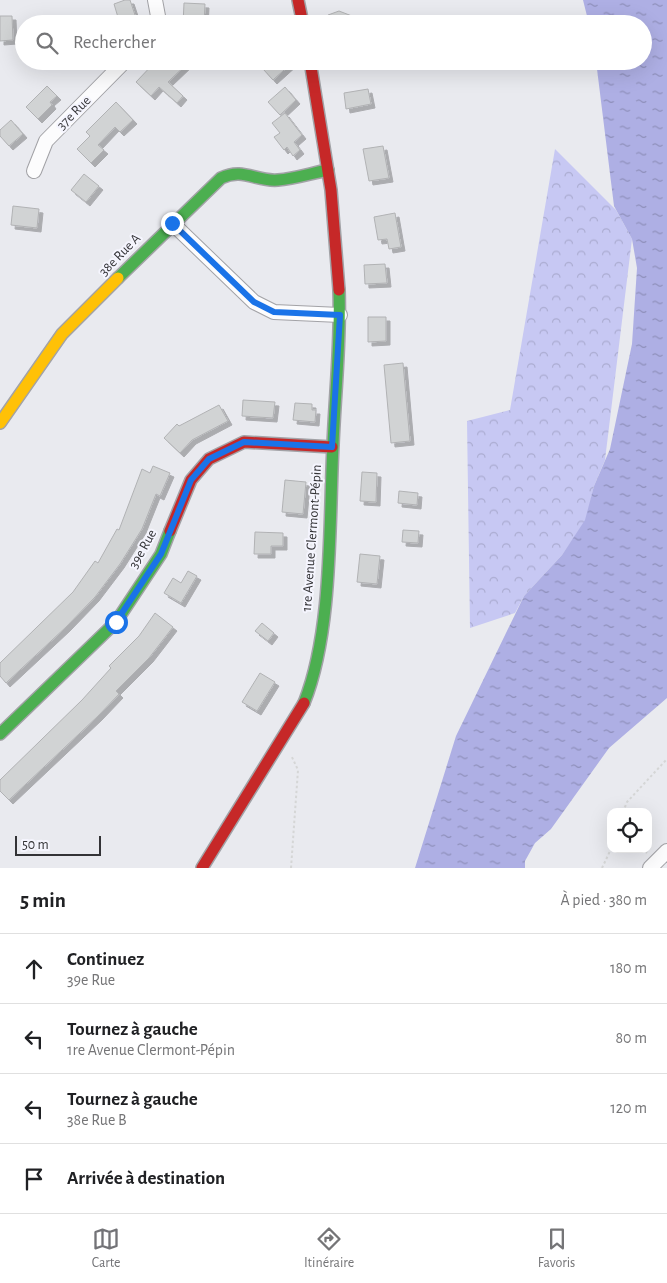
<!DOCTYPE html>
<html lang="fr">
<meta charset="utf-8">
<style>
:root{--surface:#fff;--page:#f2f2f2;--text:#202124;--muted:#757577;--line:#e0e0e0;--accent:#737377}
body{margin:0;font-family:"Alegreya Sans",sans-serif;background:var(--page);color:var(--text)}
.controls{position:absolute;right:15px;bottom:15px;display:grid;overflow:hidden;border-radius:10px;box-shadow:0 5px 20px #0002}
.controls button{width:45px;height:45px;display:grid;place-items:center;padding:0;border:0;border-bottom:1px solid var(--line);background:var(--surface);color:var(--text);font:25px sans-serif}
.scale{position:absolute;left:15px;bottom:12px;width:86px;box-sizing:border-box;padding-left:5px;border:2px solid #333336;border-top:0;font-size:14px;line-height:18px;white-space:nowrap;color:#333336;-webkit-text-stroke:4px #f5f5fe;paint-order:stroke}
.stop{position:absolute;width:15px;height:15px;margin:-11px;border:4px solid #1a73e8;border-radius:50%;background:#fff}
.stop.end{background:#1a73e8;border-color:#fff;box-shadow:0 1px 5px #0008}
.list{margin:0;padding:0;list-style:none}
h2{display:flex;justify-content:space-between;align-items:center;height:65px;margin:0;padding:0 20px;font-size:21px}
h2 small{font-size:16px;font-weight:400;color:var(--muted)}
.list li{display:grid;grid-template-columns:32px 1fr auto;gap:15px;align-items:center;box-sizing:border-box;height:70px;padding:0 20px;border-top:1px solid var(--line)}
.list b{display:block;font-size:19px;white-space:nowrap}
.list p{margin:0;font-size:16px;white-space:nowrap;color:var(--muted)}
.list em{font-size:16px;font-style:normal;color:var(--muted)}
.icon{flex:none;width:28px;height:28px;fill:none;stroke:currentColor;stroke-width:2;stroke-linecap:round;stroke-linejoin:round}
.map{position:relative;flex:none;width:667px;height:868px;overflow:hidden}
.search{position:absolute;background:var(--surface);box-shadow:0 5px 20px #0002;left:15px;right:15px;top:15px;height:55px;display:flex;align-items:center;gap:12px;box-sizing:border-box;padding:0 18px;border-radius:28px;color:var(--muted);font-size:19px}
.sheet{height:345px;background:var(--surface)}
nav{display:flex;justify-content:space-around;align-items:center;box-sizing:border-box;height:70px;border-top:1px solid var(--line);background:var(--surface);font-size:14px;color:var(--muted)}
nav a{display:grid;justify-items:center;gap:2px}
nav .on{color:var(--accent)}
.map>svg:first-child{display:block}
</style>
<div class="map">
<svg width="667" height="868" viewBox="0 0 667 868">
<defs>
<pattern id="forest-crowns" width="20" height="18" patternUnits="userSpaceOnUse" patternTransform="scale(1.25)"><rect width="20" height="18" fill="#c7c8f3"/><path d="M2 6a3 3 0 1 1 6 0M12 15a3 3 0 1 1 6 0" fill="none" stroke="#abacd1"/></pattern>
<pattern id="water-ripples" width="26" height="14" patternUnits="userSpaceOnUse" patternTransform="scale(1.25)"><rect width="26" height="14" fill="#aeafe4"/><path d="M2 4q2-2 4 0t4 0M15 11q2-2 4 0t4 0" fill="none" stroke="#8e8fba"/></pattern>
<filter id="shadow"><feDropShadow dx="4" dy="4" stdDeviation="0" flood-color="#0004"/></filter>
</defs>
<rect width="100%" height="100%" fill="#e9eaef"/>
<!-- forest -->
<polygon fill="url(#forest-crowns)" points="555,149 616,210 632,239 605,460 594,486 586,520 562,555 524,596 515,613 470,628 467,421 510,410"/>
<!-- water -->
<polygon fill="url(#water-ripples)" points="583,0 667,0 667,698 609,748 551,829 535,843 525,861 525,868 415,868 456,736 524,596 562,555 585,520 594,486 610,449 632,344 637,268 632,239 614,206 596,61 643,61 643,24 589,24"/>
<!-- building -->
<g fill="#d1d3d4" stroke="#b1b2b4" filter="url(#shadow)">
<polygon points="125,0 130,0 138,24 120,24 114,4"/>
<polygon points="184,3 205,4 204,24 183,24"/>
<polygon points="339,11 370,23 370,24 331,24 328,15"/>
<polygon points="0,16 12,16 13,40 0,41"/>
<polygon points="156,61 190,61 168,82 183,96 177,103 159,87 151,96 136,82"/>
<polygon points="271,61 294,61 273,80 263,69"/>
<polygon points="47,86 57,96 50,102 52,105 38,119 26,107"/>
<polygon points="285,87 296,100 280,115 268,102"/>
<polygon points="368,89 371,104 346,109 344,93"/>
<polygon points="116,102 133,120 120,132 115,127 98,145 104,150 91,163 77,149 90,136 86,132"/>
<polygon points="285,113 302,135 294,142 300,150 293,156 287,147 284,150 274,137 280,133 272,123"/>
<polygon points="11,120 23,134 9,146 0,136 0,130"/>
<polygon points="383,146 389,178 369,181 363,149"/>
<polygon points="84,174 99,186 86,202 71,190"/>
<polygon points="13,206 39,209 37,228 11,225"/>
<polygon points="395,213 401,247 389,249 387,239 378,240 374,217"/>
<polygon points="385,264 387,283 365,284 364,265"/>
<polygon points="368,317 386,317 386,341 368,342"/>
<polygon points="403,363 410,441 391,443 384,365"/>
<polygon points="243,400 275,402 273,418 242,416"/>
<polygon points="295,403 312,404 312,410 316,410 315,422 293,420"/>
<polygon points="219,405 228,421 192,440 180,453 164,438 177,424 179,426"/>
<polygon points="153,466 170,473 160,496 156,494 142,529 120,564 95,597 66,627 6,683 0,676 0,663 73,592 95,561 98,563 117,529 119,530 142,469 150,473"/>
<polygon points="362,472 377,473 376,502 360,501"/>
<polygon points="285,480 306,482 303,514 282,512"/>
<polygon points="399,491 418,493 417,505 398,503"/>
<polygon points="403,530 419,531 418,543 402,542"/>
<polygon points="255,532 283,533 283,546 271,546 271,554 254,554"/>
<polygon points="360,554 380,556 377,584 357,582"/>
<polygon points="188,571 197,576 181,603 164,593 173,578 181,583"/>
<polygon points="155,613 173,627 149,658 116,691 119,694 98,716 9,800 0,791 0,780 82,700 111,668 109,666 139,636"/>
<polygon points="262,623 274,633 268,641 255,631"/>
<polygon points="260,673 275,682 257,711 242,702"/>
</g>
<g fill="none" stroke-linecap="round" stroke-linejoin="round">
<defs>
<g id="street">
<polyline points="155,0 158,16 156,24"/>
<polyline points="34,171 46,141 125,61"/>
<polyline points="172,223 254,302 274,312 340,315"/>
<polyline points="650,868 667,851"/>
</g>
<g id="fast">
<path d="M118 278 221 178C244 167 255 182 278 180 294 179 312 173 328 170"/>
<path d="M304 703C333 631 329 522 333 445 335 393 341 342 339 290"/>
<polyline points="0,734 116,622 161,554 170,531"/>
</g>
<polyline id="slow" points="0,423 62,334 118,278"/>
<g id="jam">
<polyline points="298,0 303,24"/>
<polyline points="310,61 331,190 339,290"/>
<polyline points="170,531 191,480 209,459 244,442 332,447"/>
<polyline points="202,868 304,703"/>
</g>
</defs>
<!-- street casing -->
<use href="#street" stroke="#a2a2a6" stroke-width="16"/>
<!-- fast casing -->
<use href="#fast" stroke="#a2a2a6" stroke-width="14"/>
<!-- slow casing -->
<use href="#slow" stroke="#a2a2a6" stroke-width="14"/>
<!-- jam casing -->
<use href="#jam" stroke="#a2a2a6" stroke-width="14"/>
<!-- path -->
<g stroke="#d5d6d6" stroke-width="2" stroke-dasharray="2.5 2.5" stroke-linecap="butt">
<polyline points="623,812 627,802 667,759"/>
<polyline points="642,849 647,853"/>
<polyline points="291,868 298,770 291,755"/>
<polyline points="602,868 611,849"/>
</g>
<!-- street -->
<use href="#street" stroke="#fcfcfd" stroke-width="14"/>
<!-- fast -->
<use href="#fast" stroke="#4caf50" stroke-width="11"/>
<!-- slow -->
<use href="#slow" stroke="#ffc107" stroke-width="11"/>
<!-- jam -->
<use href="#jam" stroke="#c62828" stroke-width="11"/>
</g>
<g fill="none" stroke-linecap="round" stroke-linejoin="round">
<!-- route -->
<polyline stroke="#1a73e8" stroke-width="6" points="116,622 161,554 191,480 209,459 244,442 332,447 340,315 274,312 254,302 172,223"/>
</g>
<g text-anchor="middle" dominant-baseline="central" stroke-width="4" stroke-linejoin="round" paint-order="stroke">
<!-- street labels -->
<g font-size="14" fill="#333336" stroke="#f5f5fe">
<text transform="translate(74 113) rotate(-45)">37e Rue</text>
<text transform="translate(120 255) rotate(-46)">38e Rue A</text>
<text transform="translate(312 538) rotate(-86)">1re Avenue Clermont-Pépin</text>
<text transform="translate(143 549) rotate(-61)">39e Rue</text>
</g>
</g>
</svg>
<div class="controls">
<button><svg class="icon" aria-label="locate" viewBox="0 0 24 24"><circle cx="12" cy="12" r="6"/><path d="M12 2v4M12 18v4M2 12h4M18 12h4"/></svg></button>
</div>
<div class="scale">50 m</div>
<div class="stop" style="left:116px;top:622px"></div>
<div class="stop end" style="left:172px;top:223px"></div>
<div class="search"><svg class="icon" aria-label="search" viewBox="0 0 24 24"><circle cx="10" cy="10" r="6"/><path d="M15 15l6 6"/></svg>Rechercher</div>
</div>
<section class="sheet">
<h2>5 min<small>À pied · 380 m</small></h2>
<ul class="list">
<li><svg class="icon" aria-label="ahead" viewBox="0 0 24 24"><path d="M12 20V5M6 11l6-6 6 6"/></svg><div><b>Continuez</b><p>39e Rue</p></div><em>180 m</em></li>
<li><svg class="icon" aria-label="left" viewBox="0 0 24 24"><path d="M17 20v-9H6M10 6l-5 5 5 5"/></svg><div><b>Tournez à gauche</b><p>1re Avenue Clermont-Pépin</p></div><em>80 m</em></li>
<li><svg class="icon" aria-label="left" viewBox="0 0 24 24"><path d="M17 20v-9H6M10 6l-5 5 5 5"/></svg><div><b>Tournez à gauche</b><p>38e Rue B</p></div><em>120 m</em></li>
<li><svg class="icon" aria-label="arrive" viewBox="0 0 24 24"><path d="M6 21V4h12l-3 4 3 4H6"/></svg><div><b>Arrivée à destination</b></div></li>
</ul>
</section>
<nav>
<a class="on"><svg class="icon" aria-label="map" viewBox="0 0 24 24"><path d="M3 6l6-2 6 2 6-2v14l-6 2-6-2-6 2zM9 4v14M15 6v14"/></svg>Carte</a>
<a><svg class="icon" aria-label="directions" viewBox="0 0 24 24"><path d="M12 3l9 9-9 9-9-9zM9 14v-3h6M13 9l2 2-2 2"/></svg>Itinéraire</a>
<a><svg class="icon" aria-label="saved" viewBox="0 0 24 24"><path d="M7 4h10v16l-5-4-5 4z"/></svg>Favoris</a>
</nav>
